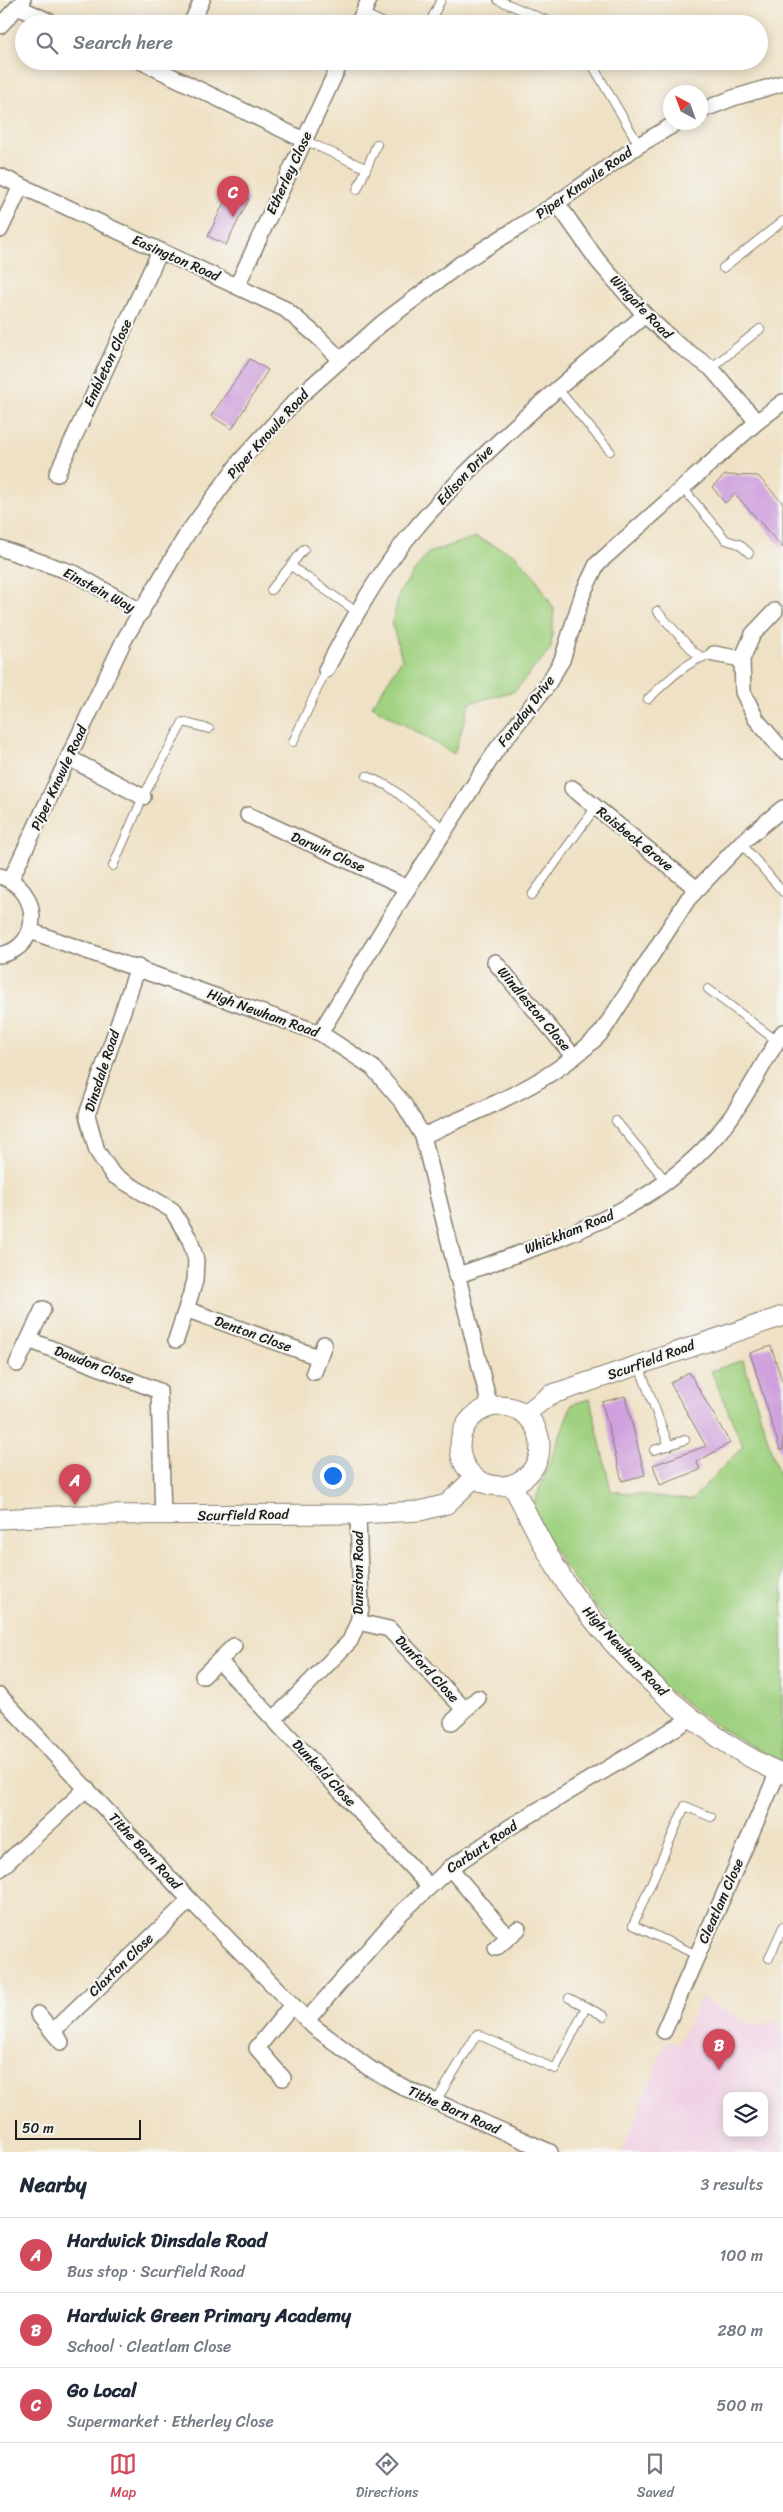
<!DOCTYPE html>
<meta charset="utf-8">
<style>
:root{--surface:#fff;--page:#f2f2f3;--text:#1f2937;--muted:#747a83;--line:#e0e1e3;--accent:#d1495b}
body{margin:0;font-family:Sriracha,sans-serif;background:var(--page);color:var(--text)}
.controls{position:absolute;right:15px;bottom:15px;display:grid;overflow:hidden;border-radius:10px;box-shadow:0 2px 12px #0003}
.controls button{width:45px;height:45px;display:grid;place-items:center;padding:0;border:0;border-bottom:1px solid var(--line);background:var(--surface);color:var(--text);font:25px sans-serif}
.compass{position:absolute;left:663px;top:85px;width:45px;height:45px;border-radius:50%;background:var(--surface);box-shadow:0 2px 12px #0003;rotate:319deg}
.scale{position:absolute;left:15px;bottom:12px;width:126px;box-sizing:border-box;padding-left:5px;border:2px solid #1c1c1c;border-top:0;font-size:14px;line-height:18px;white-space:nowrap;color:#1c1c1c;-webkit-text-stroke:4px #f6f6f2;paint-order:stroke}
.you{position:absolute;left:332px;top:1475px;width:18px;height:18px;margin:-12px;border:4px solid #fff;border-radius:50%;background:#1a73e8;box-shadow:0 0 0 8px #1a73e833}
.badge{display:grid;place-items:center;width:32px;height:32px;border-radius:50%;background:var(--accent);color:#fff;font-size:16px;font-weight:700}
.pin{position:absolute;translate:-50% -41px;filter:drop-shadow(0 1px 2px #0008)}
.pin::after{content:'';position:absolute;top:26px;width:18px;height:15px;background:inherit;clip-path:polygon(0 0,100% 0,50% 100%)}
.list{margin:0;padding:0;list-style:none}
h2{display:flex;justify-content:space-between;align-items:center;height:65px;margin:0;padding:0 20px;font-size:21px}
h2 small{font-size:16px;font-weight:400;color:var(--muted)}
.list li{display:grid;grid-template-columns:32px 1fr auto;gap:15px;align-items:center;box-sizing:border-box;height:75px;padding:0 20px;border-top:1px solid var(--line)}
.list b{display:block;font-size:19px;white-space:nowrap}
.list p{margin:0;font-size:16px;white-space:nowrap;color:var(--muted)}
.list em{font-size:16px;font-style:normal;color:var(--muted)}
.icon{flex:none;width:28px;height:28px;fill:none;stroke:currentColor;stroke-width:2;stroke-linecap:round;stroke-linejoin:round}
.map{position:relative;flex:none;width:783px;height:2152px;overflow:hidden}
.search{position:absolute;background:var(--surface);box-shadow:0 2px 12px #0003;left:15px;right:15px;top:15px;height:55px;display:flex;align-items:center;gap:12px;box-sizing:border-box;padding:0 18px;border-radius:28px;color:var(--muted);font-size:19px}
.sheet{height:290px;background:var(--surface)}
nav{display:flex;justify-content:space-around;align-items:center;box-sizing:border-box;height:70px;border-top:1px solid var(--line);background:var(--surface);font-size:14px;color:var(--muted)}
nav a{display:grid;justify-items:center;gap:2px}
nav .on{color:var(--accent)}
.map>svg:first-child{display:block}
</style>
<div class="map">
<svg width="783" height="2152" viewBox="0 0 783 2152">
<rect width="100%" height="100%" fill="#f6f6f2"/>
<filter id="ink" filterUnits="userSpaceOnUse"><feTurbulence type="fractalNoise" baseFrequency=".02" numOctaves="2"/><feDisplacementMap in="SourceGraphic" scale="10" xChannelSelector="R" yChannelSelector="G"/><feConvolveMatrix kernelMatrix="1 2 1 2 8 2 1 2 1" color-interpolation-filters="sRGB"/></filter>
<filter id="wash" filterUnits="userSpaceOnUse"><feTurbulence type="fractalNoise" baseFrequency=".0096" numOctaves="4" result="noise"/><feDisplacementMap in="SourceGraphic" scale="20" xChannelSelector="R" yChannelSelector="G"/><feGaussianBlur stdDeviation="1.12" result="paint"/><feColorMatrix in="noise" values="0 0 0 0 0 0 0 0 0 0 0 0 0 0 0 0 0 1.4 0 .05"/><feComposite in="paint" operator="in"/></filter>
<g filter="url(#wash)">
<rect width="100%" height="100%" fill="#efe1c5"/>
<!-- built -->
<path fill="#f0d0e5" fill-rule="evenodd" d="M700 1998 757 2027 773 2022 783 2026V2152H622L667 2040 679 2044ZM727 2096H764V2133H727Z"/>
<!-- green -->
<g fill="#a0d180" stroke="#5e764e">
<polygon points="475,537 514,554 536,578 554,609 551,648 515,691 470,703 454,754 372,706 402,659 392,624 400,591 428,553"/>
<polygon points="743,1360 783,1488 782,1764 717,1726 649,1676 564,1566 531,1511 572,1404 590,1399 611,1491 692,1500 743,1446 711,1371"/>
</g>
<g id="blocks">
<!-- building -->
<g fill="#cfa0dd">
<polygon points="230,190 249,199 226,245 208,236"/>
<polygon points="250,359 268,370 232,429 211,416"/>
<polygon points="725,475 758,476 783,503 783,548 735,494 725,503 712,487"/>
<polygon points="771,1346 783,1384 783,1450 780,1450 750,1353"/>
<polygon points="689,1372 730,1443 697,1462 700,1470 660,1485 653,1465 706,1446 670,1383"/>
<polygon points="625,1396 645,1475 622,1481 602,1402"/>
</g>
</g>
</g>
<g filter="url(#ink)">
<use href="#blocks" fill-opacity="0" stroke="#867e70" stroke-width="1"/>
<g fill="none" stroke-linecap="round" stroke-linejoin="round">
<defs>
<g id="service">
<polyline points="498,0 555,24"/>
<polyline points="363,13 386,24"/>
<polyline points="429,24 441,0"/>
<polyline points="590,61 639,145"/>
<polyline points="304,140 365,168"/>
<polyline points="357,190 377,144"/>
<polyline points="723,268 783,221"/>
<polyline points="711,368 760,329"/>
<polyline points="557,388 610,451"/>
<polyline points="682,487 726,540 739,544 749,553"/>
<polyline points="291,566 357,612"/>
<polyline points="271,590 304,549"/>
<polyline points="657,611 694,652 701,656"/>
<path d="M648 699C668 681 687 659 714 654"/>
<polyline points="293,742 326,670"/>
<polyline points="367,776 388,786 446,830"/>
<polyline points="741,843 783,892"/>
<polyline points="113,866 143,797 183,722 209,729"/>
<polyline points="532,895 596,807"/>
<polyline points="708,989 777,1041"/>
<polyline points="616,1121 667,1182"/>
<polyline points="639,1366 669,1446"/>
<polyline points="654,1450 685,1440"/>
<polyline points="697,1955 633,1925 685,1806 711,1817"/>
<polyline points="769,1958 783,1927"/>
<polyline points="569,1998 604,2016"/>
<polyline points="435,2103 477,2034 555,2069 586,2007"/>
</g>
<g id="minor">
<polyline points="18,7 55,24"/>
<polyline points="191,24 202,0"/>
<polyline points="358,24 369,0"/>
<polyline points="0,26 23,1"/>
<polyline points="140,61 304,140"/>
<polyline points="700,111 733,98 783,83"/>
<polyline points="0,176 285,309 317,336 340,359"/>
<polyline points="557,203 598,261 645,315 677,344 711,368 757,422"/>
<polyline points="0,230 21,186"/>
<polyline points="237,286 341,61"/>
<polyline points="57,474 160,251"/>
<polyline points="0,548 76,574 142,612"/>
<polyline points="775,611 753,634 742,659 743,692 756,719 783,751"/>
<polyline points="714,654 742,659"/>
<path d="M326 670C349 626 374 580 405 541 475 455 560 386 645 315"/>
<polyline points="69,758 143,797"/>
<polyline points="572,788 697,889"/>
<polyline points="248,815 408,888"/>
<path d="M0 876C41 888 44 947 0 955"/>
<polyline points="11,879 124,640 187,534 241,460 298,398 381,324 463,262 557,203 639,145 678,122"/>
<polyline points="30,931 320,1033 372,1067 403,1103 423,1136 490,1407"/>
<polyline points="495,962 574,1057"/>
<polyline points="138,967 87,1115 97,1151 113,1175 172,1210 190,1240 196,1260 195,1281 176,1340"/>
<polyline points="320,1033 408,888 497,749 546,687 562,660 583,593 597,564 757,422 783,402"/>
<path d="M423 1136C486 1107 553 1083 602 1032L688 899 741 843 783 808"/>
<path d="M456 1276C558 1239 661 1211 729 1120 749 1092 764 1061 783 1032"/>
<polyline points="188,1310 318,1357"/>
<polyline points="29,1340 159,1391 163,1516"/>
<polyline points="17,1364 43,1309"/>
<polyline points="314,1372 324,1344"/>
<polyline points="358,1622 389,1629 465,1710"/>
<polyline points="219,1661 429,1886"/>
<polyline points="203,1676 234,1646"/>
<polyline points="0,1696 190,1900 314,2027 369,2068 407,2089 550,2152"/>
<polyline points="274,1719 350,1641 358,1622 361,1608 358,1514"/>
<polyline points="452,1722 478,1698"/>
<polyline points="450,1868 508,1937"/>
<polyline points="0,1869 87,1788"/>
<polyline points="496,1948 518,1929"/>
<polyline points="38,2014 61,2042"/>
<polyline points="307,2020 398,1916 450,1868 510,1827 692,1718"/>
<polyline points="53,2031 190,1900"/>
<polyline points="664,2031 778,1772"/>
<polyline points="283,2078 257,2048 292,2005"/>
</g>
<g id="tertiary">
<circle cx="500" cy="1446" r="40"/>
<polyline points="525,1414 550,1395 783,1316"/>
<path d="M512 1485C530 1518 546 1554 567 1585 618 1658 700 1738 783 1774"/>
<polyline points="0,1519 76,1515 358,1514 420,1511 447,1504 474,1478"/>
</g>
</defs>
<!-- service casing -->
<use href="#service" stroke="#867e70" stroke-width="10"/>
<!-- minor casing -->
<use href="#minor" stroke="#867e70" stroke-width="18"/>
<!-- tertiary casing -->
<use href="#tertiary" stroke="#867e70" stroke-width="21"/>
<!-- service -->
<use href="#service" stroke="#fff" stroke-width="8"/>
<!-- minor -->
<use href="#minor" stroke="#fff" stroke-width="15"/>
<!-- tertiary -->
<use href="#tertiary" stroke="#fff" stroke-width="19"/>
</g>
</g>
<g text-anchor="middle" dominant-baseline="central" stroke-width="4.5" stroke-linejoin="round" paint-order="stroke">
<!-- street labels -->
<g font-size="14" fill="#1c1c1c" stroke="#f6f6f2">
<text transform="translate(289 173) rotate(-65)">Etherley Close</text>
<text transform="translate(584 183) rotate(-35)">Piper Knowle Road</text>
<text transform="translate(176 258) rotate(24)">Easington Road</text>
<text transform="translate(641 307) rotate(46)">Wingate Road</text>
<text transform="translate(108 363) rotate(-65)">Embleton Close</text>
<text transform="translate(268 434) rotate(-48)">Piper Knowle Road</text>
<text transform="translate(465 475) rotate(-47)">Edison Drive</text>
<text transform="translate(99 590) rotate(28)">Einstein Way</text>
<text transform="translate(526 711) rotate(-53)">Faraday Drive</text>
<text transform="translate(59 778) rotate(-65)">Piper Knowle Road</text>
<text transform="translate(635 839) rotate(39)">Raisbeck Grove</text>
<text transform="translate(328 852) rotate(24)">Darwin Close</text>
<text transform="translate(534 1009) rotate(50)">Windleston Close</text>
<text transform="translate(263 1013) rotate(20)">High Newham Road</text>
<text transform="translate(102 1071) rotate(-72)">Dinsdale Road</text>
<text transform="translate(569 1232) rotate(-22)">Whickham Road</text>
<text transform="translate(253 1334) rotate(20)">Denton Close</text>
<text transform="translate(651 1360) rotate(-20)">Scurfield Road</text>
<text transform="translate(94 1365) rotate(21)">Dawdon Close</text>
<text transform="translate(243 1515) rotate(-1)">Scurfield Road</text>
<text transform="translate(358 1573) rotate(-90)">Dunston Road</text>
<text transform="translate(625 1651) rotate(47)">High Newham Road</text>
<text transform="translate(427 1669) rotate(47)">Dunford Close</text>
<text transform="translate(324 1773) rotate(47)">Dunkeld Close</text>
<text transform="translate(482 1847) rotate(-34)">Carburt Road</text>
<text transform="translate(145 1851) rotate(47)">Tithe Barn Road</text>
<text transform="translate(721 1901) rotate(-66)">Cleatlam Close</text>
<text transform="translate(121 1965) rotate(-44)">Claxton Close</text>
<text transform="translate(454 2110) rotate(24)">Tithe Barn Road</text>
</g>
</g>
</svg>
<div class="controls">
<button><svg class="icon" aria-label="layers" viewBox="0 0 24 24"><path d="M12 4l9 5-9 5-9-5zM3 14l9 5 9-5"/></svg></button>
</div>
<svg class="compass" viewBox="-18 -18 36 36"><path d="M0-13l5 13h-10z" fill="#e53935"/><path d="M0 13l5-13h-10z" fill="#747a83"/></svg>
<div class="scale">50 m</div>
<div class="you"></div>
<div class="pin badge" style="left:75px;top:1505px">A</div>
<div class="pin badge" style="left:719px;top:2070px">B</div>
<div class="pin badge" style="left:233px;top:217px">C</div>
<div class="search"><svg class="icon" aria-label="search" viewBox="0 0 24 24"><circle cx="10" cy="10" r="6"/><path d="M15 15l6 6"/></svg>Search here</div>
</div>
<section class="sheet">
<h2>Nearby<small>3 results</small></h2>
<ul class="list">
<li><span class="badge">A</span><div><b>Hardwick Dinsdale Road</b><p>Bus stop · Scurfield Road</p></div><em>100 m</em></li>
<li><span class="badge">B</span><div><b>Hardwick Green Primary Academy</b><p>School · Cleatlam Close</p></div><em>280 m</em></li>
<li><span class="badge">C</span><div><b>Go Local</b><p>Supermarket · Etherley Close</p></div><em>500 m</em></li>
</ul>
</section>
<nav>
<a class="on"><svg class="icon" aria-label="map" viewBox="0 0 24 24"><path d="M3 6l6-2 6 2 6-2v14l-6 2-6-2-6 2zM9 4v14M15 6v14"/></svg>Map</a>
<a><svg class="icon" aria-label="directions" viewBox="0 0 24 24"><path d="M12 3l9 9-9 9-9-9zM9 14v-3h6M13 9l2 2-2 2"/></svg>Directions</a>
<a><svg class="icon" aria-label="saved" viewBox="0 0 24 24"><path d="M7 4h10v16l-5-4-5 4z"/></svg>Saved</a>
</nav>
